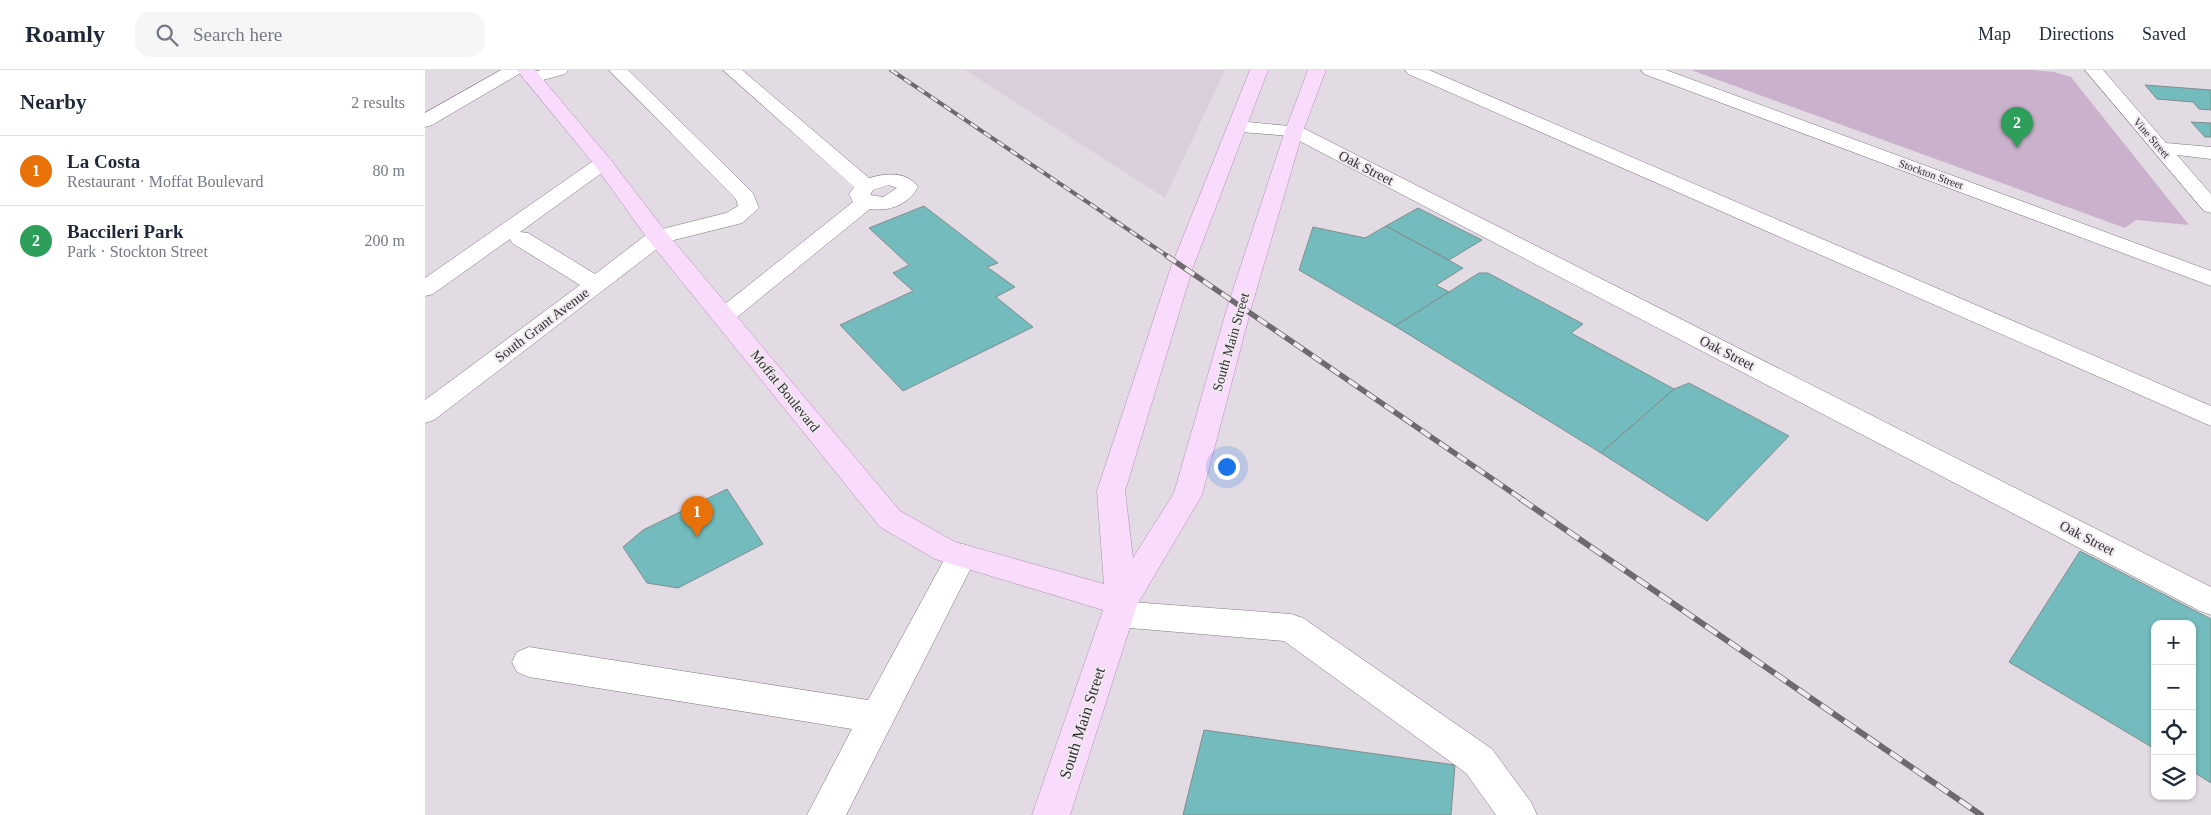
<!DOCTYPE html>
<meta charset="utf-8">
<style>
:root{--surface:#fff;--page:#f6f6f7;--text:#1f2937;--muted:#747a83;--line:#e0e1e3;--accent:#1d6a6b}
body{margin:0;font-family:"Times New Roman",serif;background:var(--page);color:var(--text)}
.controls{position:absolute;right:15px;bottom:15px;display:grid;overflow:hidden;border-radius:10px;box-shadow:0 1px 4px #0004}
.controls button{width:45px;height:45px;display:grid;place-items:center;padding:0;border:0;border-bottom:1px solid var(--line);background:var(--surface);color:var(--text);font:25px sans-serif}
.you{position:absolute;left:801px;top:396px;width:18px;height:18px;margin:-12px;border:4px solid #fff;border-radius:50%;background:#1a73e8;box-shadow:0 0 0 8px #1a73e833}
.badge{display:grid;place-items:center;width:32px;height:32px;border-radius:50%;background:var(--accent);color:#fff;font-size:16px;font-weight:700}
.pin{position:absolute;translate:-50% -41px;filter:drop-shadow(0 1px 2px #0008)}
.pin::after{content:'';position:absolute;top:26px;width:18px;height:15px;background:inherit;clip-path:polygon(0 0,100% 0,50% 100%)}
.list{margin:0;padding:0;list-style:none}
h2{display:flex;justify-content:space-between;align-items:center;height:65px;margin:0;padding:0 20px;font-size:21px}
h2 small{font-size:16px;font-weight:400;color:var(--muted)}
.list li{display:grid;grid-template-columns:32px 1fr auto;gap:15px;align-items:center;box-sizing:border-box;height:70px;padding:0 20px;border-top:1px solid var(--line)}
.list b{display:block;font-size:19px;white-space:nowrap}
.list p{margin:0;font-size:16px;white-space:nowrap;color:var(--muted)}
.list em{font-size:16px;font-style:normal;color:var(--muted)}
.icon{flex:none;width:28px;height:28px;fill:none;stroke:currentColor;stroke-width:2;stroke-linecap:round;stroke-linejoin:round}
.map{position:relative;flex:none;width:1786px;height:745px;overflow:hidden}
header{display:flex;align-items:center;gap:30px;box-sizing:border-box;height:70px;padding:0 25px;background:var(--surface);border-bottom:1px solid var(--line)}
header strong{font-size:24px}
nav{display:flex;gap:28px;margin-inline-start:auto;font-size:18px}
.search{width:350px;height:45px;background:var(--page);display:flex;align-items:center;gap:12px;box-sizing:border-box;padding:0 18px;border-radius:15px;color:var(--muted);font-size:19px}
main{display:flex}
aside{flex:1;background:var(--surface)}
.map>svg:first-child{display:block}
</style>
<header>
<strong>Roamly</strong>
<div class="search"><svg class="icon" aria-label="search" viewBox="0 0 24 24"><circle cx="10" cy="10" r="6"/><path d="M15 15l6 6"/></svg>Search here</div>
<nav><a>Map</a><a>Directions</a><a>Saved</a></nav>
</header>
<main>
<aside>
<h2>Nearby<small>2 results</small></h2>
<ul class="list">
<li><span class="badge" style="background:#e8710a">1</span><div><b>La Costa</b><p>Restaurant · Moffat Boulevard</p></div><em>80 m</em></li>
<li><span class="badge" style="background:#2e9e5b">2</span><div><b>Baccileri Park</b><p>Park · Stockton Street</p></div><em>200 m</em></li>
</ul>
</aside>
<div class="map">
<svg width="1786" height="745" viewBox="0 0 1786 745">
<rect width="100%" height="100%" fill="#e3dbe3"/>
<!-- built -->
<polygon fill="#dbcedc" points="540,0 800,0 740,128"/>
<!-- green -->
<polygon fill="#cab2cc" points="1266,0 1607,0 1629,2 1646,7 1764,155 1711,150 1700,158"/>
<!-- building -->
<g fill="#73bbbc" stroke="#828d8d">
<polygon points="1720,15 1786,20 1786,40 1774,39 1768,32 1732,29"/>
<polygon points="1766,52 1786,53 1786,67 1780,67"/>
<polygon points="499,136 573,193 562,197 590,217 571,227 608,257 478,321 415,255 488,221 468,203 484,195 444,158"/>
<polygon points="993,138 1057,170 1024,190 961,156"/>
<polygon points="961,156 1038,198 1011,215 1024,222 970,256 874,200 888,157 940,168"/>
<polygon points="1054,203 1063,203 1158,254 1146,263 1249,319 1176,383 970,256"/>
<polygon points="1264,313 1364,366 1282,451 1176,383 1249,319"/>
<polygon points="302,419 338,474 253,518 222,513 198,477 218,460"/>
<polygon points="1655,481 1786,549 1786,713 1767,701 1767,554 1730,554 1730,679 1584,592"/>
<polygon points="779,660 1030,695 1026,745 758,745"/>
</g>
<g fill="none" stroke-linecap="round" stroke-linejoin="round">
<defs>
<g id="minor">
<polygon points="76,0 97,0 94,4 7,55 0,57 0,43"/>
<polygon points="116,0 143,0 140,4 107,13 101,12 98,8 101,4"/>
<polygon points="184,0 203,0 328,123 334,138 317,153 241,172 9,350 0,353 0,330 155,215 87,173 85,169 8,224 0,226 0,208 171,89 178,87 185,89 188,93 185,97 95,162 103,163 170,204 225,162 301,143 313,136 311,129"/>
<path d="M298 0H317L444 108C461 103 482 101 493 117 484 134 465 142 445 139L306 252 298 254 290 252 286 247 290 242 428 132 424 124 429 117ZM464 115 472 118 458 127 445 125 448 120Z"/>
<polygon points="980,0 1004,0 1786,336 1786,356 983,4"/>
<polygon points="1216,0 1241,0 1786,201 1786,216 1219,4"/>
<polygon points="1660,0 1678,0 1741,73 1786,77 1786,89 1752,85 1786,124 1786,143 1779,141"/>
<polygon points="811,51 876,57 1786,517 1786,545 1775,541 865,66 804,61 802,57 804,53"/>
<polygon points="537,474 548,477 552,486 421,745 382,745 427,659 104,607 92,602 87,592 92,582 104,577 443,630 526,477"/>
<polygon points="693,531 866,544 878,548 1067,679 1106,732 1112,745 1071,745 1041,703 859,571 693,557 682,553 677,544 682,535"/>
</g>
<polygon id="major" points="92,0 110,0 185,89 241,162 475,441 530,472 679,514 672,421 746,197 825,0 843,0 768,197 700,421 708,488 749,423 803,235 860,61 883,0 901,0 878,61 827,235 777,425 712,535 645,745 607,745 678,540 510,489 455,457 225,172 171,97"/>
</defs>
<!-- minor casing -->
<use href="#minor" stroke="#7e777e" stroke-width="1"/>
<!-- major casing -->
<use href="#major" stroke="#b08fb3" stroke-width="1"/>
<!-- minor -->
<use href="#minor" fill="#fff" fill-rule="evenodd"/>
<!-- major -->
<use href="#major" fill="#f9dbfb" fill-rule="evenodd"/>
<defs>
<polyline id="rail-far2" points="466,0 744,187"/>
<polyline id="rail-far1" points="742,186 1098,430"/>
<polyline id="rail" points="1096,429 1556,745"/>
</defs>
<!-- rail-far2 casing -->
<use href="#rail-far2" stroke="#6e696e" stroke-width="4"/>
<!-- rail-far1 casing -->
<use href="#rail-far1" stroke="#6e696e" stroke-width="5.5"/>
<!-- rail casing -->
<use href="#rail" stroke="#6e696e" stroke-width="6"/>
<!-- rail-far2 -->
<use href="#rail-far2" stroke="#f0e9f0" stroke-width="2.5" stroke-dasharray="8" stroke-linecap="butt"/>
<!-- rail-far1 -->
<use href="#rail-far1" stroke="#f0e9f0" stroke-width="4" stroke-dasharray="11" stroke-linecap="butt"/>
<!-- rail -->
<use href="#rail" stroke="#f0e9f0" stroke-width="4.5" stroke-dasharray="14" stroke-linecap="butt"/>
</g>
<g text-anchor="middle" dominant-baseline="central" stroke-width="4" stroke-linejoin="round" paint-order="stroke">
<!-- far-street labels -->
<g font-size="11" fill="#312e31" stroke="#f0e9f0">
<text transform="translate(1727 68) rotate(49)">Vine Street</text>
<text transform="translate(1506 104) rotate(20)">Stockton Street</text>
</g>
<!-- street labels -->
<g font-size="14" fill="#312e31" stroke="#f0e9f0">
<text transform="translate(941 98) rotate(27)">Oak Street</text>
<text transform="translate(117 255) rotate(-37)">South Grant Avenue</text>
<text transform="translate(806 272) rotate(-74)">South Main Street</text>
<text transform="translate(1302 283) rotate(27)">Oak Street</text>
<text transform="translate(360 321) rotate(51)">Moffat Boulevard</text>
<text transform="translate(1662 468) rotate(27)">Oak Street</text>
</g>
<!-- near-street labels -->
<g font-size="16" fill="#312e31" stroke="#f0e9f0">
<text transform="translate(657 653) rotate(-72)">South Main Street</text>
</g>
</g>
</svg>
<div class="controls">
<button>+</button>
<button>−</button>
<button><svg class="icon" aria-label="locate" viewBox="0 0 24 24"><circle cx="12" cy="12" r="6"/><path d="M12 2v4M12 18v4M2 12h4M18 12h4"/></svg></button>
<button><svg class="icon" aria-label="layers" viewBox="0 0 24 24"><path d="M12 4l9 5-9 5-9-5zM3 14l9 5 9-5"/></svg></button>
</div>
<div class="you"></div>
<div class="pin badge" style="left:272px;top:467px;background:#e8710a">1</div>
<div class="pin badge" style="left:1592px;top:78px;background:#2e9e5b">2</div>
</div>
</main>
